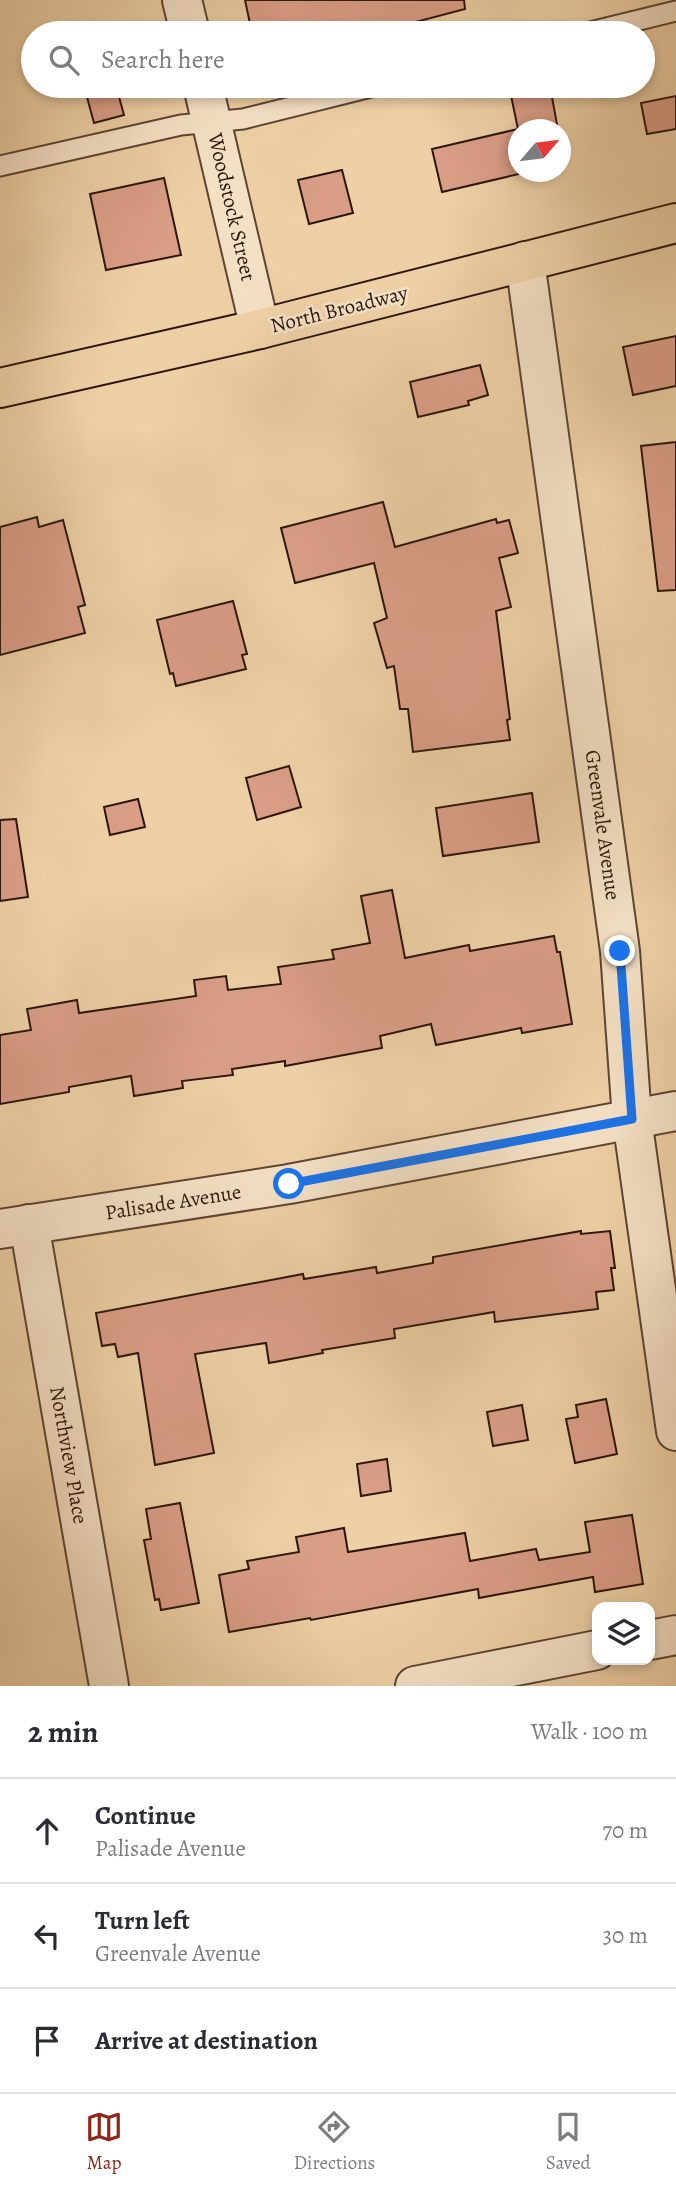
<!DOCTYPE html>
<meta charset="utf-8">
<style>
:root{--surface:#fff;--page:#f2f2f3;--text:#2b2b33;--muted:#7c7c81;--line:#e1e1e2;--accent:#8f2418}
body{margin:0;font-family:Alegreya,serif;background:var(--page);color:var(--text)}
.controls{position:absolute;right:21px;bottom:21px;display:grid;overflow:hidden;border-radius:14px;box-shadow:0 4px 10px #0003}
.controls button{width:63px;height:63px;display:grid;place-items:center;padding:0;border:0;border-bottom:2px solid var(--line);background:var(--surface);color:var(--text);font:35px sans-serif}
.compass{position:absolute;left:508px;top:119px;width:63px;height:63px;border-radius:50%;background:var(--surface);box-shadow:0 4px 10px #0003;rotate:62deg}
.stop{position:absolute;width:21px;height:21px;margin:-16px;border:5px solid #1a73e8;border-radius:50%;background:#fff}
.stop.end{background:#1a73e8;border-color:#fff;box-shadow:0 2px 7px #0008}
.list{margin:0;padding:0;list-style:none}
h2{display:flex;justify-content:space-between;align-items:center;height:91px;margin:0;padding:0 28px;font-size:30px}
h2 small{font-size:23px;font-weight:400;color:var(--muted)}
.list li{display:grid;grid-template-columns:46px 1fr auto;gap:21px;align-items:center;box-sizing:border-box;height:105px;padding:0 28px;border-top:2px solid var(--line)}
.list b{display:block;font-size:26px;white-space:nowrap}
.list p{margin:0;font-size:23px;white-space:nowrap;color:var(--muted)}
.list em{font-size:23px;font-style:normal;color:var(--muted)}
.icon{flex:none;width:38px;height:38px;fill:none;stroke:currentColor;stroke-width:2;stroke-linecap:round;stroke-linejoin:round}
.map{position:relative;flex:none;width:676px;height:1686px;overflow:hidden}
.search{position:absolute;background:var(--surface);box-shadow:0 4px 10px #0003;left:21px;right:21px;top:21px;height:77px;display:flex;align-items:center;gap:18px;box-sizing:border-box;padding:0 24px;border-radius:38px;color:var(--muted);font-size:26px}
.sheet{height:406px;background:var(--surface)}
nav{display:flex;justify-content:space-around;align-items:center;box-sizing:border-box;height:98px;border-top:2px solid var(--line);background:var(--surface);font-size:19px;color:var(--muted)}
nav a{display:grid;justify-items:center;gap:4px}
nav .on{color:var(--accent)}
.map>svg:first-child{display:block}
</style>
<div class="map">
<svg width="676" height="1686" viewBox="0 0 676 1686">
<rect width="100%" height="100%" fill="#eed0a6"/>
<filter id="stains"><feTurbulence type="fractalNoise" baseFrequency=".00286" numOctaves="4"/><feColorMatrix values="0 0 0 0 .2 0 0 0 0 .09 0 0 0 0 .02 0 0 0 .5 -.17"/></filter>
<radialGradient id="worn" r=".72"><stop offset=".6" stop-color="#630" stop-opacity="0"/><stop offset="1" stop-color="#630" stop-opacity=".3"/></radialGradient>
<!-- building -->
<g fill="#da9e87" stroke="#2c170d" stroke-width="2">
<polygon points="245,0 464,0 465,9 374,33 252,33"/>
<polygon points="84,86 116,86 124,115 94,123"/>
<polygon points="509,86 550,86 558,130 519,130 519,174 442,192 432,149 518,129"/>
<polygon points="676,96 676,129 647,134 641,103"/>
<polygon points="342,170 353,213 309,224 298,180"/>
<polygon points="164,178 181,255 106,270 90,194"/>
<polygon points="676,336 676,386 633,395 623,347"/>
<polygon points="480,365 488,395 468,401 469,405 418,417 410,382"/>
<polygon points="676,442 676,590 658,591 641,446"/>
<polygon points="383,502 395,547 496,519 497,523 509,520 518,553 499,558 511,607 496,611 510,719 507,720 510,740 413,752 408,709 400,709 394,666 387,668 374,623 387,618 374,563 295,583 281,528"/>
<polygon points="37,517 39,527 63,520 85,605 78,607 85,633 0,655 0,527"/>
<polygon points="233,601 247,654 242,655 246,669 176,686 173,673 170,674 157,620"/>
<polygon points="289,766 301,807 257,820 246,778"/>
<polygon points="532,793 539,842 443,856 436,808"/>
<polygon points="138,799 145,827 110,835 104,807"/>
<polygon points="16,819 28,897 0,901 0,820"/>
<polygon points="392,890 405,958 469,945 470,951 554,936 557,952 560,952 572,1024 522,1033 521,1028 436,1045 431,1024 380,1036 382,1048 285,1066 285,1061 232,1069 233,1075 182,1081 183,1088 134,1096 131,1076 69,1087 69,1092 0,1104 0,1035 31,1030 27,1009 77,1000 79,1013 196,996 194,980 226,976 228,990 281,984 278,967 334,959 332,950 370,943 361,896"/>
<polygon points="581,1231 581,1234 610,1231 615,1268 611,1268 614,1290 596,1292 598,1309 495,1322 494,1312 394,1329 395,1338 322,1350 323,1353 269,1363 266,1343 195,1354 214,1453 155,1465 138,1353 118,1357 115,1344 102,1346 96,1313 303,1274 304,1279 376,1267 377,1273 433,1263 433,1257"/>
<polygon points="606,1399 617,1454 575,1463 566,1419 578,1417 576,1405"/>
<polygon points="522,1405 528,1440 493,1446 487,1412"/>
<polygon points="387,1459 391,1491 361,1496 357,1464"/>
<polygon points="180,1503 199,1603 161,1610 159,1599 155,1600 144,1540 151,1539 146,1509"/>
<polygon points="632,1515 643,1584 595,1592 593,1577 479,1598 478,1589 311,1620 310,1618 229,1632 219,1575 249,1569 247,1561 299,1552 296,1537 344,1528 348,1552 465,1533 470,1561 536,1549 539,1560 590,1552 585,1522"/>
</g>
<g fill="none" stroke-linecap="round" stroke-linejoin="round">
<defs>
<g id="service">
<polyline points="586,33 676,11"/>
<polyline points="0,166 181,125 243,119 375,86"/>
</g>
<g id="minor">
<polyline points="182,0 190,33"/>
<polyline points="203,86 260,329"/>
<polyline points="525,261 620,951 632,1119 676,1431"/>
<polyline points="29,1224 109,1686"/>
<polyline points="650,1640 676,1635"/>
<polyline points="415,1686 597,1650"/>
</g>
<polyline id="tertiary" points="0,1229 289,1184 676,1111"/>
<polyline id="primary" points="0,388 260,329 676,223"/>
</defs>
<!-- service casing -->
<use href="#service" stroke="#5c4533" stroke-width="23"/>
<!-- minor casing -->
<use href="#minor" stroke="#5c4533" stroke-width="42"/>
<!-- tertiary casing -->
<use href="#tertiary" stroke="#5c4533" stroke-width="42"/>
<!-- primary casing -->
<use href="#primary" stroke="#2c170d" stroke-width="42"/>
<!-- service -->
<use href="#service" stroke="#f4e0c5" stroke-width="19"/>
<!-- minor -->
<use href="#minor" stroke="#f4e0c5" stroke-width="38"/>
<!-- tertiary -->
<use href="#tertiary" stroke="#f4e0c5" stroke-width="38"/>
<!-- primary -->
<use href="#primary" stroke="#eed0a6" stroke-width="38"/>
</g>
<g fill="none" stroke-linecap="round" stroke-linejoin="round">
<!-- route -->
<polyline stroke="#1a73e8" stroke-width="9" points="289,1184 632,1119 620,951"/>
</g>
<g text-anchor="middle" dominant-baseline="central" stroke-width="5" stroke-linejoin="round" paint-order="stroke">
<!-- street labels -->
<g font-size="21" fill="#2c170d" stroke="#f4e0c5">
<text transform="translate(232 207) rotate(77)">Woodstock Street</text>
<text transform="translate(339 309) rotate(-14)">North Broadway</text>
<text transform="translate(603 825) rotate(82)">Greenvale Avenue</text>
<text transform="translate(173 1202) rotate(-9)">Palisade Avenue</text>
<text transform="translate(69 1455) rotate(80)">Northview Place</text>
</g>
</g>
<rect width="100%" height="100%" filter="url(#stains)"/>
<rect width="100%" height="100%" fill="url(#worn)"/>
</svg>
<div class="controls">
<button><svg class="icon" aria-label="layers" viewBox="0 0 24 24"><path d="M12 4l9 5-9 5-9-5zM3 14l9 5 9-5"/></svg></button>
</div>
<svg class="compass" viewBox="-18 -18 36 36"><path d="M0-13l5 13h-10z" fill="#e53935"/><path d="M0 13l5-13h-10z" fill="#7c7c81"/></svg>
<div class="stop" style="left:289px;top:1184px"></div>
<div class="stop end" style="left:620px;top:951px"></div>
<div class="search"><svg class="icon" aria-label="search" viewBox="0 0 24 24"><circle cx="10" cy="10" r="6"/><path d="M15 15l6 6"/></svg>Search here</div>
</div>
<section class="sheet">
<h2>2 min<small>Walk · 100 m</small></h2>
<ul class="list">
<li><svg class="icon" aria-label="ahead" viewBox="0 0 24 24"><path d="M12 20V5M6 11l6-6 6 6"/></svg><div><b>Continue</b><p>Palisade Avenue</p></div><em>70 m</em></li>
<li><svg class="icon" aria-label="left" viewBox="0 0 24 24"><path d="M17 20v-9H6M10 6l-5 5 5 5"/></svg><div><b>Turn left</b><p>Greenvale Avenue</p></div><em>30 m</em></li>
<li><svg class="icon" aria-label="arrive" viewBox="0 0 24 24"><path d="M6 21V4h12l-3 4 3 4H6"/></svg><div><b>Arrive at destination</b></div></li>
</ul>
</section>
<nav>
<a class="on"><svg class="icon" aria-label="map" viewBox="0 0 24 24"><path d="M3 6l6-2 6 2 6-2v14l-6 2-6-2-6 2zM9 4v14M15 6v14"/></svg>Map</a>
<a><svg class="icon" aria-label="directions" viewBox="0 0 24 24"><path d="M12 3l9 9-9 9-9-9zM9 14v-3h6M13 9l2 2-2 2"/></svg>Directions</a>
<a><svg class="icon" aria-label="saved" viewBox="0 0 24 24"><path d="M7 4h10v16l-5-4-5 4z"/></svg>Saved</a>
</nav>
